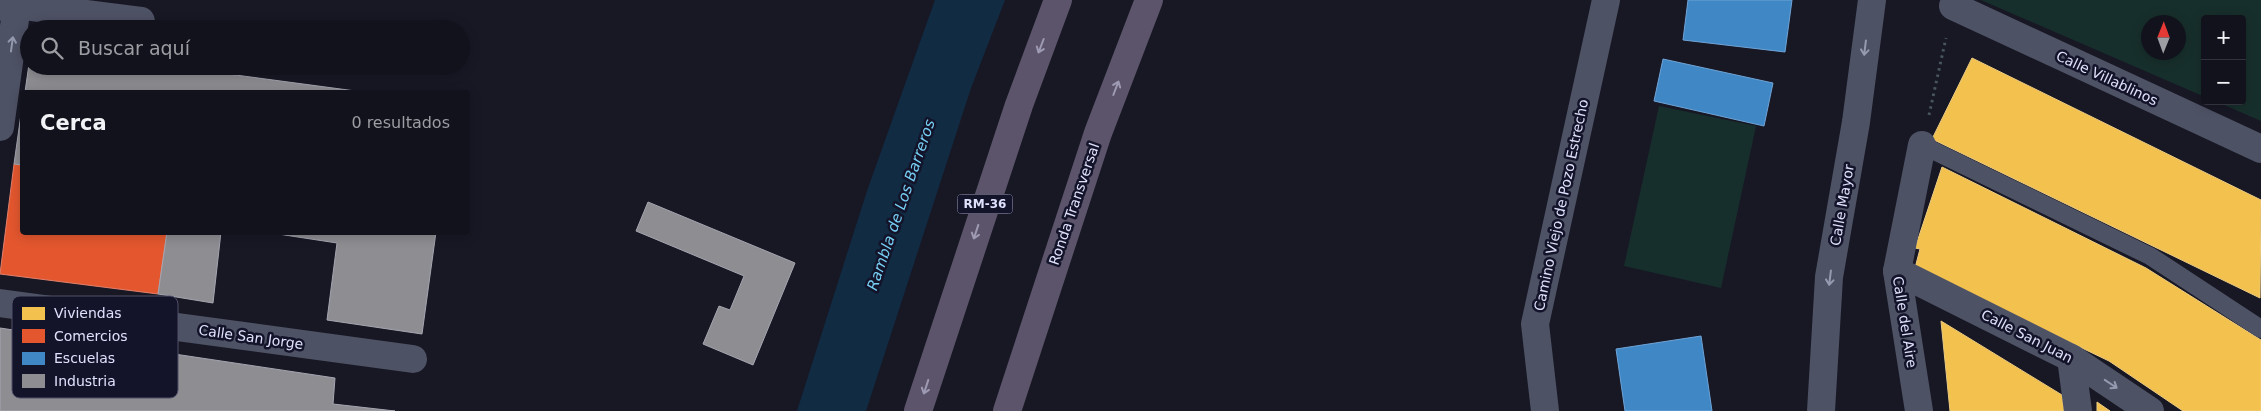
<!DOCTYPE html>
<html lang="es">
<meta charset="utf-8">
<style>
:root{--surface:#12121c;--page:#1b1b25;--text:#f1f3f6;--muted:#9c9ea3;--line:#31323b}
body{margin:0;font-family:"DejaVu Sans",sans-serif;background:var(--page);color:var(--text)}
.controls{position:absolute;right:15px;top:15px;display:grid;overflow:hidden;border-radius:5px;box-shadow:0 2px 12px #0003}
.controls button{width:45px;height:45px;display:grid;place-items:center;padding:0;border:0;border-bottom:1px solid var(--line);background:var(--surface);color:var(--text);font:25px sans-serif}
.compass{position:absolute;left:2141px;top:15px;width:45px;height:45px;border-radius:50%;background:var(--surface);box-shadow:0 2px 12px #0003;rotate:1deg}
.list{margin:0;padding:0;list-style:none}
h2{display:flex;justify-content:space-between;align-items:center;height:65px;margin:0;padding:0 20px;font-size:21px}
h2 small{font-size:16px;font-weight:400;color:var(--muted)}
.icon{flex:none;width:28px;height:28px;fill:none;stroke:currentColor;stroke-width:2;stroke-linecap:round;stroke-linejoin:round}
.map{position:relative;flex:none;width:2261px;height:411px;overflow:hidden}
.search{position:absolute;background:var(--surface);box-shadow:0 2px 12px #0003;left:20px;top:20px;width:450px;height:55px;display:flex;align-items:center;gap:12px;box-sizing:border-box;padding:0 18px;border-radius:28px;color:var(--muted);font-size:19px}
.panel{position:absolute;background:var(--surface);box-shadow:0 2px 12px #0003;left:20px;top:90px;width:450px;height:145px;border-radius:5px}
.map>svg:first-child{display:block}
</style>
<div class="map">
<svg width="2261" height="411" viewBox="0 0 2261 411">
<rect width="100%" height="100%" fill="#181825"/>
<!-- green -->
<g fill="#172f2c" fill-rule="evenodd">
<path d="M1981 0H2261V121L2215 101H2242V19H2205V97ZM2148 22H2178V52H2148Z"/>
<polygon points="1659,106 1756,126 1721,288 1624,266"/>
</g>
<!-- water -->
<polygon fill="#112b43" points="935,0 1005,0 971,88 866,411 797,411 867,191"/>
<!-- homes -->
<g fill="#f2c14e" stroke="#eccb82">
<polygon points="1972,58 2261,200 2260,298 1932,139"/>
<polygon points="1942,167 2146,268 2261,340 2261,411 2183,411 2109,361 1915,268 1920,249 1915,248"/>
<polygon points="1941,321 2062,395 2064,411 1950,411"/>
<polygon points="2097,402 2110,411 2097,411"/>
</g>
<!-- shops -->
<polygon fill="#e4572e" stroke="#e2806c" points="14,164 22,165 22,232 167,232 158,294 0,274"/>
<!-- schools -->
<g fill="#3f88c5" stroke="#6fa3d6">
<polygon points="1688,0 1792,0 1785,52 1683,40"/>
<polygon points="1663,59 1773,83 1764,126 1654,101"/>
<polygon points="1701,336 1712,411 1625,411 1616,349"/>
</g>
<!-- industry -->
<g fill="#8d8d92" stroke="#a6a6b2">
<polygon points="29,64 29,66 168,66 363,92 25,92"/>
<polygon points="22,107 22,165 14,164"/>
<polygon points="648,202 795,263 753,365 703,344 719,306 730,310 744,276 636,231"/>
<polygon points="167,232 221,232 213,303 158,294"/>
<polygon points="265,232 436,232 422,334 327,320 337,243"/>
<polygon points="0,328 335,378 333,404 395,411 0,411"/>
</g>
<g fill="none" stroke-linecap="round" stroke-linejoin="round">
<!-- path -->
<polyline stroke="#47545d" stroke-width="3" stroke-dasharray="2.5 4" stroke-linecap="butt" points="1929,115 1946,38"/>
<!-- service -->
<polyline stroke="#4e5265" stroke-width="18" points="1922,145 2150,256 2261,329"/>
<!-- minor -->
<g stroke="#4e5265" stroke-width="28">
<polyline points="0,6 12,9 17,5 141,21"/>
<polyline points="1953,6 2261,149"/>
<polyline points="0,127 17,5"/>
<polyline points="1897,271 2071,358 2150,411"/>
<polyline points="0,303 413,359"/>
<polyline points="2071,358 2078,411"/>
<polyline points="1545,411 1535,324 1606,0"/>
<polyline points="1821,411 1829,277 1856,122 1872,0"/>
<polyline points="1919,411 1897,271 1922,145"/>
</g>
<!-- trunk -->
<g stroke="#5c546a" stroke-width="28">
<polyline points="918,411 1019,105 1058,0"/>
<polyline points="1007,411 1098,133 1149,0"/>
</g>
</g>
<!-- one-way arrows -->
<defs><path id="oneway-shaft" d="M-6 0H5M1.5-3L5.5 0L1.5 3" fill="none" stroke-width="1.6" stroke-linecap="round" stroke-linejoin="round" transform="scale(1.25)"/></defs>
<g stroke="#969ab0">
<use href="#oneway-shaft" transform="translate(12 44) rotate(-82)"/>
<use href="#oneway-shaft" transform="translate(1865 48) rotate(97)"/>
<use href="#oneway-shaft" transform="translate(1830 278) rotate(97)"/>
<use href="#oneway-shaft" transform="translate(2111 384) rotate(34)"/>
</g>
<g stroke="#9e9ab3">
<use href="#oneway-shaft" transform="translate(1041 46) rotate(111)"/>
<use href="#oneway-shaft" transform="translate(1116 88) rotate(-69)"/>
<use href="#oneway-shaft" transform="translate(976 232) rotate(108)"/>
<use href="#oneway-shaft" transform="translate(926 387) rotate(108)"/>
</g>
<g text-anchor="middle" dominant-baseline="central" stroke-width="5" stroke-linejoin="round" paint-order="stroke">
<!-- shield labels -->
<rect fill="#13132a" stroke="#a2a3bd" stroke-width="1" x="957.5" y="194.5" width="55" height="19" rx="4"/>
<g font-size="12" font-weight="bold" fill="#dfe1fc">
<text x="985" y="204">RM-36</text>
</g>
<!-- street labels -->
<g font-size="14" fill="#dfe1fc" stroke="#13132a">
<text transform="translate(2107 78) rotate(25)">Calle Villablinos</text>
<text transform="translate(1074 204) rotate(-71)">Ronda Transversal</text>
<text transform="translate(1561 205) rotate(-78)">Camino Viejo de Pozo Estrecho</text>
<text transform="translate(1842 205) rotate(-80)">Calle Mayor</text>
<text transform="translate(1905 322) rotate(81)">Calle del Aire</text>
<text transform="translate(2027 336) rotate(27)">Calle San Juan</text>
<text transform="translate(251 337) rotate(8)">Calle San Jorge</text>
</g>
<!-- water labels -->
<g font-size="15" font-style="italic" fill="#76cff3" stroke="#13132a">
<text transform="translate(901 205) rotate(-71)">Rambla de Los Barreros</text>
</g>
</g>
<!-- legend -->
<rect x="12" y="296" width="166" height="102" rx="8" fill="#13132a" stroke="#505169" stroke-width="1"/>
<rect x="22" y="307" width="23" height="13" fill="#f2c14e"/>
<rect x="22" y="329" width="23" height="14" fill="#e4572e"/>
<rect x="22" y="352" width="23" height="13" fill="#3f88c5"/>
<rect x="22" y="374" width="23" height="14" fill="#8d8d92"/>
<g font-size="14" fill="#dfe1fc">
<text x="54" y="318">Viviendas</text>
<text x="54" y="341">Comercios</text>
<text x="54" y="363">Escuelas</text>
<text x="54" y="386">Industria</text>
</g>
</svg>
<div class="controls">
<button>+</button>
<button>−</button>
</div>
<svg class="compass" viewBox="-18 -18 36 36"><path d="M0-13l5 13h-10z" fill="#e53935"/><path d="M0 13l5-13h-10z" fill="#9c9ea3"/></svg>
<div class="search"><svg class="icon" aria-label="search" viewBox="0 0 24 24"><circle cx="10" cy="10" r="6"/><path d="M15 15l6 6"/></svg>Buscar aquí</div>
<section class="panel">
<h2>Cerca<small>0 resultados</small></h2>
<ul class="list">
</ul>
</section>
</div>
